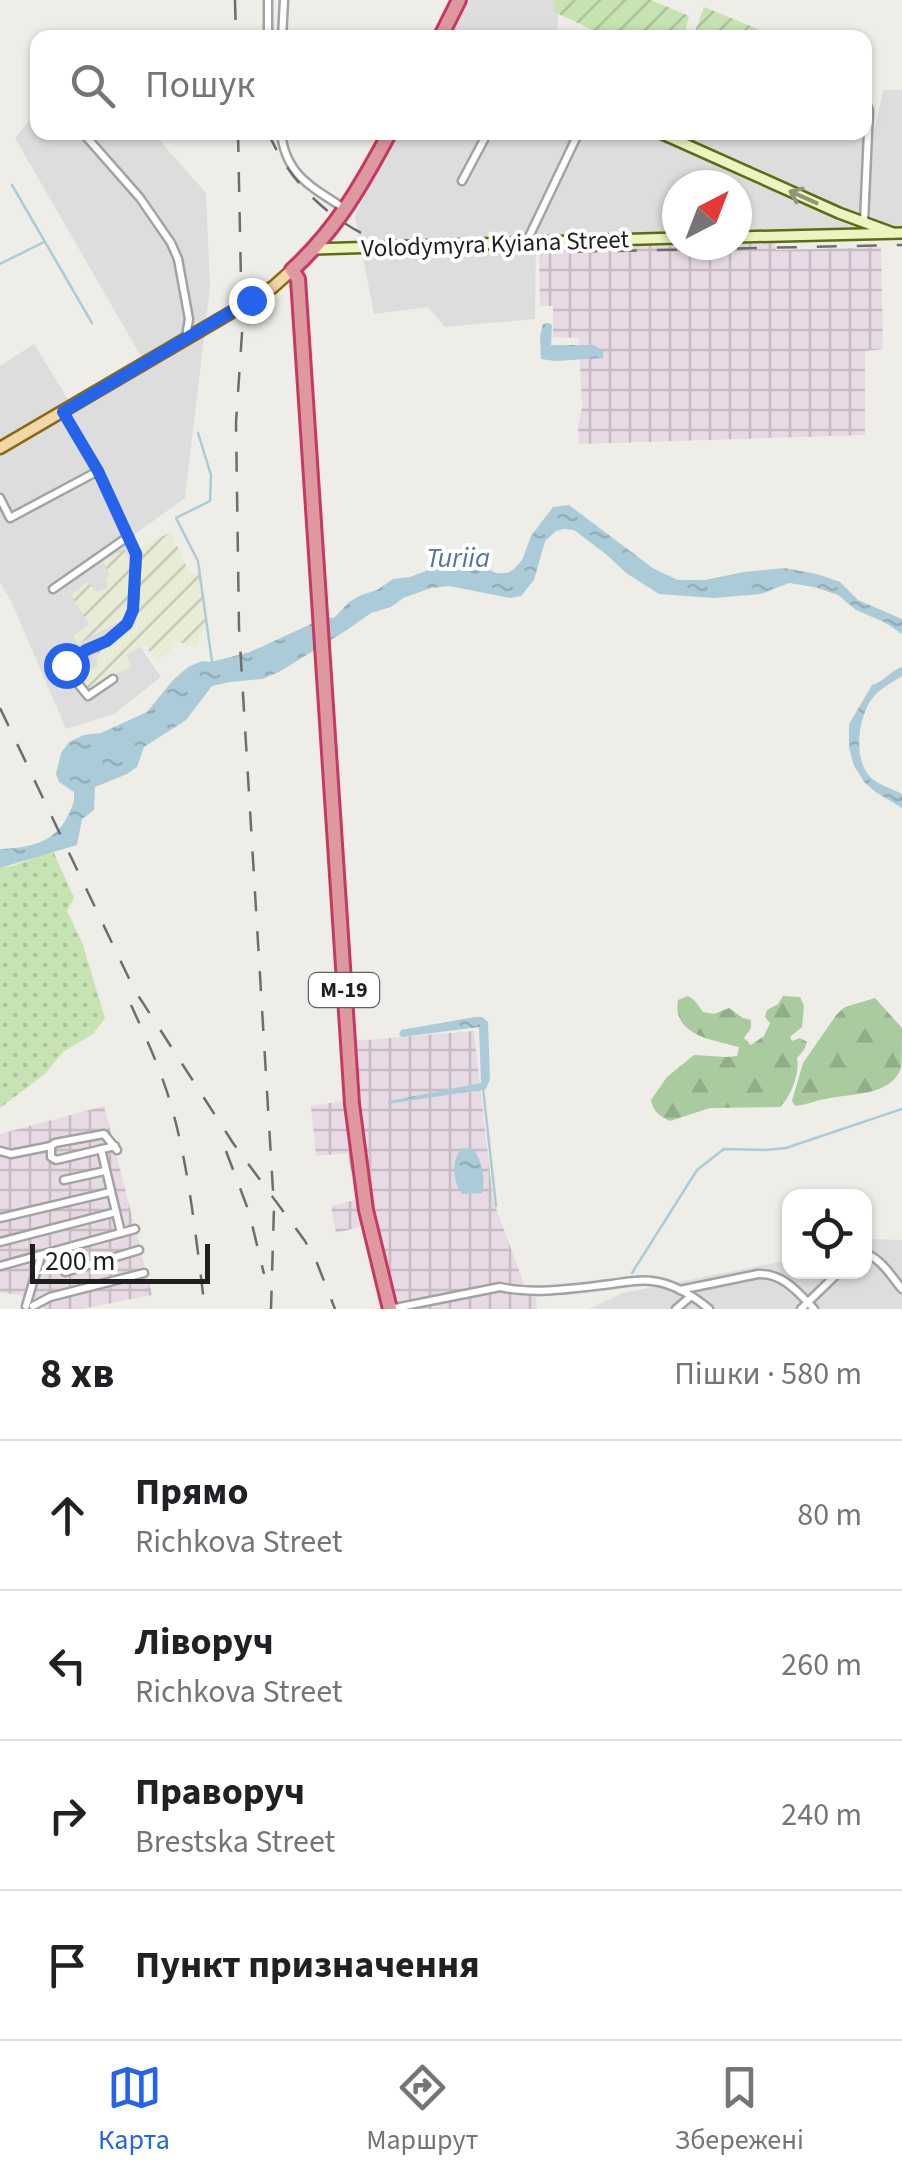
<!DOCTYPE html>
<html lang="uk">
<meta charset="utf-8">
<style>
:root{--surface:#fff;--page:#f6f6f6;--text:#202124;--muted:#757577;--line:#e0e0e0;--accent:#2563eb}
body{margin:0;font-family:"Source Sans 3",sans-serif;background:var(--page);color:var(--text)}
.controls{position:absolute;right:30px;bottom:30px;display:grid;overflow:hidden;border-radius:20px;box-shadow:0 2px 8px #0004}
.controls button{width:90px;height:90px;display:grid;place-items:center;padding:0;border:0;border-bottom:2px solid var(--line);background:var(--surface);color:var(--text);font:50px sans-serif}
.compass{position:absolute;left:662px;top:170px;width:90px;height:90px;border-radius:50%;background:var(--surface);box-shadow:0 2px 8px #0004;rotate:42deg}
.scale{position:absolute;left:30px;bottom:25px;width:180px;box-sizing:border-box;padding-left:10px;border:5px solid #1f1f1f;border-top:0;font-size:28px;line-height:35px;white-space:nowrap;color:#1f1f1f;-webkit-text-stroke:8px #fff;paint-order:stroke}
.stop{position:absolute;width:30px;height:30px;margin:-22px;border:8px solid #2563eb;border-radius:50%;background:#fff}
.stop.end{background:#2563eb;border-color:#fff;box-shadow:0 2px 10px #0008}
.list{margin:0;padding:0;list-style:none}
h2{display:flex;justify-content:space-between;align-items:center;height:130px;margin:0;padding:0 40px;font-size:42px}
h2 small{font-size:32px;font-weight:400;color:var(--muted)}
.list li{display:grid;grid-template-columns:65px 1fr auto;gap:30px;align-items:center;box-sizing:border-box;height:150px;padding:0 40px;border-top:2px solid var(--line)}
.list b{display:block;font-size:38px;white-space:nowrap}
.list p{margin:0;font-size:32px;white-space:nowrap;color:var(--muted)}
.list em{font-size:32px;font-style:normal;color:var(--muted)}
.icon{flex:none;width:55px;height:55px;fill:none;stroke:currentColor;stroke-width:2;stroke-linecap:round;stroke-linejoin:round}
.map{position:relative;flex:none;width:902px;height:1309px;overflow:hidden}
.search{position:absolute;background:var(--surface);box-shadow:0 2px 8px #0004;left:30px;right:30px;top:30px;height:110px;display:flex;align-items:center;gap:25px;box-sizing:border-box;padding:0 35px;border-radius:20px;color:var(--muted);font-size:38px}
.sheet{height:730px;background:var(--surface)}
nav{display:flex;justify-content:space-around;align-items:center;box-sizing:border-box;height:140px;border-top:2px solid var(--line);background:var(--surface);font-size:28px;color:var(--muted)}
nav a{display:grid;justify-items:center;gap:5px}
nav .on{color:var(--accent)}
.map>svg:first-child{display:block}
</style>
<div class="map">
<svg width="902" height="1309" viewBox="0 0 902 1309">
<defs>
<pattern id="industrial-grid" width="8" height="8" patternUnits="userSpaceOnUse" patternTransform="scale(2.5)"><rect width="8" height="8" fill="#e7dae4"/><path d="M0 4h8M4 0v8" fill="none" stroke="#c6bbc3"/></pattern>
<pattern id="farmland-furrows" width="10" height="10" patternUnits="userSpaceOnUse" patternTransform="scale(2.5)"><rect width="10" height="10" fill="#e8ebd5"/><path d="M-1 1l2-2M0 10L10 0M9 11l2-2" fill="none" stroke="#c7c9b6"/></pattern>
<pattern id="grass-dots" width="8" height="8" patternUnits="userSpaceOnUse" patternTransform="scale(2.5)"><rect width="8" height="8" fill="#c8e3b3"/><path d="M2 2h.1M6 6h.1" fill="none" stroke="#abc29a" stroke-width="1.8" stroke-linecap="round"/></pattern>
<pattern id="forest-firs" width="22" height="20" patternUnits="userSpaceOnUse" patternTransform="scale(2.5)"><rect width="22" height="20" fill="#aacaa0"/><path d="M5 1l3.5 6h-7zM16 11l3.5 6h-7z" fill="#92ad89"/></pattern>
<pattern id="garden-furrows" width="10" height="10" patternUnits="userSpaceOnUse" patternTransform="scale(2.5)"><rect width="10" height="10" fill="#c8e3b3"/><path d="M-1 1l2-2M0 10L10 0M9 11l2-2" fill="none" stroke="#abc29a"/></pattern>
<pattern id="water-ripples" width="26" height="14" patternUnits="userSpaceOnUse" patternTransform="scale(2.5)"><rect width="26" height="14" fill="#accbd8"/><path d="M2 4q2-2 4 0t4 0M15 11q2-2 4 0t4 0" fill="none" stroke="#94aeb9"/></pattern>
</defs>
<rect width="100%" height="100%" fill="#efede7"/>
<!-- residential -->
<g fill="#ddd">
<polygon points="470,0 560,0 557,30 571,37 450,38"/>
<polygon points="883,90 902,90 902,228 737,232 737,185 677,185 677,234 536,238 535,319 445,327 428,307 374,314 355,217 369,186 398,133 874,134"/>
<polygon points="37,111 38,132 153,133 206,193 210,287 185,498 135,534 122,621 161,677 114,714 66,729 11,601 0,582 0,366 34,344 69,401 142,358 15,138"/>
<polygon points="871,1239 902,1240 902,1309 589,1309 623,1293 789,1260 790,1272 864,1272 865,1240"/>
</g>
<!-- industrial -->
<g fill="url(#industrial-grid)">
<polygon points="775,243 776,250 881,247 883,349 865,351 865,435 579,444 578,426 582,407 579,338 553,337 553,306 540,306 539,249"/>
<polygon points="474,1031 493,1200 524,1284 536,1296 537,1309 384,1309 363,1226 336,1233 331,1206 355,1200 348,1153 316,1156 311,1106 360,1098 355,1041"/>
<polygon points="104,1106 152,1295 81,1309 45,1309 36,1298 0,1292 0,1134"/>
</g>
<!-- farmland -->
<polygon fill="url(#farmland-furrows)" points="171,532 189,573 200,572 206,622 196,648 174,640 170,651 157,661 144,644 127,655 132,667 118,673 89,693 77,676 87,673 97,666 97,650 122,633 129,624 125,618 78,644 73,636 89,624 71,595 87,582 96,592 108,588 105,579 110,575 103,561 124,550 129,559 139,555 138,549"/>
<!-- grass -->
<polygon fill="url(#grass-dots)" points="53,851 74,898 67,911 82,942 105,1018 93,1034 63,1052 45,1074 0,1108 0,868 12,866"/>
<!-- forest -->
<g fill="url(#forest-firs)">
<path d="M688 996 695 1001 703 1012 714 1014 729 1008 743 1018 751 1020V1028L744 1038 751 1045 764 1036 770 1023 765 1017 767 1010 778 1004 783 996 800 997 804 1006 802 1027 790 1037 792 1041 800 1038 807 1042 804 1050 797 1058C800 1073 791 1097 780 1107L710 1108 670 1121C659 1116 653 1111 651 1100L667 1077 694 1055 727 1057 737 1056 739 1047C714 1040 672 1036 678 1000Z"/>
<path d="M875 998 902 1028C902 1040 902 1057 901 1068 891 1097 849 1093 825 1099 814 1101 806 1105 795 1106L792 1101 803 1063 837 1014 845 1007Z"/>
</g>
<!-- garden -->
<g fill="url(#garden-furrows)">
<polygon points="554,0 651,0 689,16 684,37 625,37 618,34 616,37 608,37 554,12"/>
<polygon points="704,7 758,29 755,36 746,32 743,37 693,37"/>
</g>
<!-- water -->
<g fill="url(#water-ripples)">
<polygon points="547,323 551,324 552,326 551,345 594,345 603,351 603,358 555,361 541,359 540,336 543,324"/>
<path d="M569 505 654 569 678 580H705L744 572 784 568 817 574 840 582 858 600 902 619V634L884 622 856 610 838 595 814 587 789 583 761 594 714 598 659 594 626 573 607 555 574 530 564 529 556 531 545 541 534 580 521 596 510 598 449 586 431 588 403 598 391 607 371 613 347 630 279 672 262 679 230 682 212 686 186 720 144 747 137 767 127 774 95 787 94 810 82 819 77 845 0 868V849C28 848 56 843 68 815 72 807 75 802 74 792L59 782 56 774 61 753 69 742 84 735 101 733 147 712 173 680 188 667 202 661 211 662 250 652 326 617 334 618 349 602 361 595 377 590 393 579 410 577 428 570 474 562 496 573H507L514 569 522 560 531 536 553 507Z"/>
<path d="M902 667V676C893 682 883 687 875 695 859 713 853 752 867 773 874 784 891 788 902 794V808L877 793 865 783 854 766 849 748V724L872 685C884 682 891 670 902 667Z"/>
<polygon points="475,1017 482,1017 488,1022 490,1079 486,1089 388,1104 389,1101 481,1083 479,1027 402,1037 399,1035 401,1030"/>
<path d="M463 1148 474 1150C482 1162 486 1178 482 1193L462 1194C453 1182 450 1158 463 1148Z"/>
</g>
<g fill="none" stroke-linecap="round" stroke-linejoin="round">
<!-- stream -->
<g stroke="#accbd8" stroke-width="2.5">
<polyline points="12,185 92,323"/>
<polyline points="0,264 44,242"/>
<polyline points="198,433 211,475 210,501 176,518 198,561 212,662"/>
<polyline points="483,1088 496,1206"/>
<polyline points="632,1273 697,1170 724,1149 765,1150 786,1148 902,1109"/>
</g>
<defs>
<g id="street">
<polyline points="268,0 268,38"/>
<polyline points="282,38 284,0"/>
<polyline points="82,132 140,198 171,243 178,259 189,319 186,337"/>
<path d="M281 132C285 174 311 187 344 208"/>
<polyline points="462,181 488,132"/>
<polyline points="864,222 869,110 864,99"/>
<polyline points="526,243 579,132"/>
<polyline points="63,412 98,471 137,554 133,610 127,623 107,641 86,651 66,665 66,669 88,696 113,679"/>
<polyline points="0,498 10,518 98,471"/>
<polyline points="53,589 129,536"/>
<polyline points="115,1146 56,1160 51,1157 51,1146 55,1143 104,1134 117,1150"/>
<polyline points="101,1149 121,1233"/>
<polyline points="0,1151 11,1154 51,1146"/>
<polyline points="64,1180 105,1171"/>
<polyline points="0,1218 110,1192"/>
<polyline points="0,1242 116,1212"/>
<path d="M864 1253C881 1258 891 1276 902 1289"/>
<polyline points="0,1266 135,1229"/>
<polyline points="65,1272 139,1250"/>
<path d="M680 1290 758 1274C783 1273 798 1292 814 1309"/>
<polyline points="26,1306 41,1256"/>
<polyline points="33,1306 50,1297 144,1273"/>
<path d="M390 1309 500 1287C535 1295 576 1288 612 1284 625 1282 639 1279 652 1281 672 1283 694 1296 709 1309"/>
<polyline points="676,1309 690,1297"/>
<polyline points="801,1309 839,1272"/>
</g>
<g id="secondary">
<polyline points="658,132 839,213 893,233"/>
<polyline points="737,237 902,233"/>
<polyline points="314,249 677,238"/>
</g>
<polyline id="primary" points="0,448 237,309 273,287 292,270"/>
<g id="highway">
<polyline points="440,38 459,0"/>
<path d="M390 132C362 184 337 229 292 270L298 279 352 1104 366 1210 390 1309"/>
</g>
</defs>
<!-- street casing -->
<use href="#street" stroke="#a3a3a3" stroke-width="11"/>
<!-- secondary casing -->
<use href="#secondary" stroke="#5c6c11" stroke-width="14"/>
<!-- primary casing -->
<use href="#primary" stroke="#8a6911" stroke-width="15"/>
<!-- highway casing -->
<use href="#highway" stroke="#c73962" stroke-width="18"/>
<!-- street -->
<use href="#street" stroke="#fff" stroke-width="6"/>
<!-- secondary -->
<use href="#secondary" stroke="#edf3c1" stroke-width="9"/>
<!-- primary -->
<use href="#primary" stroke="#f2d7a9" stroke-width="10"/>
<!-- highway -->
<use href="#highway" stroke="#dd98a0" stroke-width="12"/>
<!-- rail -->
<g stroke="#6d6d6d" stroke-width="2.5" stroke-dasharray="20 20" stroke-linecap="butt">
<polyline points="235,0 236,38"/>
<polyline points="238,132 242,333 236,423 239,628 274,1207 271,1309"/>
<path d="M268 132C295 197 353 239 419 255L902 245"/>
<polyline points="0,708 134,989 233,1143 305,1241 317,1263 335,1309"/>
<path d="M131 1005C146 1038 161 1070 171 1105 190 1171 196 1241 205 1309"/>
<polyline points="226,1151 249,1212 264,1274"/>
</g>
</g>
<!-- one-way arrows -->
<defs><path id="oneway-shaft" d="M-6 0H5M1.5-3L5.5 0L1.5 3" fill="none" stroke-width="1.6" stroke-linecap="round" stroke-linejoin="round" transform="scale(2.5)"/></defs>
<use stroke="#909478" href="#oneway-shaft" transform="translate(803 197) rotate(-156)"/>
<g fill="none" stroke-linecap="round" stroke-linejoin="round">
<!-- route -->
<polyline stroke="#2563eb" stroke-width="12" points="66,665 86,650 107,641 127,624 133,610 136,554 98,471 63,412 251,300"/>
</g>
<g text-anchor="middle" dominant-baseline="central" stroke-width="8" stroke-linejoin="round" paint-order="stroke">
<!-- shield labels -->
<rect fill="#fff" stroke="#626262" stroke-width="2.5" x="309" y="973" width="70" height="34" rx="8"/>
<g font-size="22" font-weight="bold" fill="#1f1f1f">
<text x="344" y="990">М-19</text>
</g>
<!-- street labels -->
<g font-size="25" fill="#1f1f1f" stroke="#fff">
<text transform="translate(495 244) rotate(-2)">Volodymyra Kyiana Street</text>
</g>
<!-- water labels -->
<g font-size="28" font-style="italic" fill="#53749e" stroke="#fff">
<text x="458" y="558">Turiia</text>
</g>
</g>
</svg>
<div class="controls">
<button><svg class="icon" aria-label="locate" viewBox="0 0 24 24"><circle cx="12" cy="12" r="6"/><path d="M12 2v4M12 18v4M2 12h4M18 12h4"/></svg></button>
</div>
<svg class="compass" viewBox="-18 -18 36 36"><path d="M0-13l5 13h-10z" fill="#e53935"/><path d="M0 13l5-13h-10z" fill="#757577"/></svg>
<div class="scale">200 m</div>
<div class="stop" style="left:66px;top:665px"></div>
<div class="stop end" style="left:251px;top:300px"></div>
<div class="search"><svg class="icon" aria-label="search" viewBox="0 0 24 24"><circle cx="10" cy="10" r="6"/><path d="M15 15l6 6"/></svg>Пошук</div>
</div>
<section class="sheet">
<h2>8 хв<small>Пішки · 580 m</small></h2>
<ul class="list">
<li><svg class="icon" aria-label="ahead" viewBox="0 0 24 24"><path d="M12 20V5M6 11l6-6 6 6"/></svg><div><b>Прямо</b><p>Richkova Street</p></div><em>80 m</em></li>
<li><svg class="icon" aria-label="left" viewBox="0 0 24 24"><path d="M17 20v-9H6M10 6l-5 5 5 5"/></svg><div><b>Ліворуч</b><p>Richkova Street</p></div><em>260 m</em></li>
<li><svg class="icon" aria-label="right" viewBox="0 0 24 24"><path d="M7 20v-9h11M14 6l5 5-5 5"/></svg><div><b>Праворуч</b><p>Brestska Street</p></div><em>240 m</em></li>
<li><svg class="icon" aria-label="arrive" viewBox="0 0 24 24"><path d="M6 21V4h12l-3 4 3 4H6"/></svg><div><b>Пункт призначення</b></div></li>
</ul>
</section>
<nav>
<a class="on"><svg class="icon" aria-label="map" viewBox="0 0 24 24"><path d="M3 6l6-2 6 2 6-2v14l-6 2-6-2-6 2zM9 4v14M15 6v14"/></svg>Карта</a>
<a><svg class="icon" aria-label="directions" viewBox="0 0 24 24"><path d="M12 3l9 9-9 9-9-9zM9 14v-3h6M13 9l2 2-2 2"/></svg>Маршрут</a>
<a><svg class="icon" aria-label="saved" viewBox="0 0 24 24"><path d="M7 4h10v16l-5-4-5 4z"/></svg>Збережені</a>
</nav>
